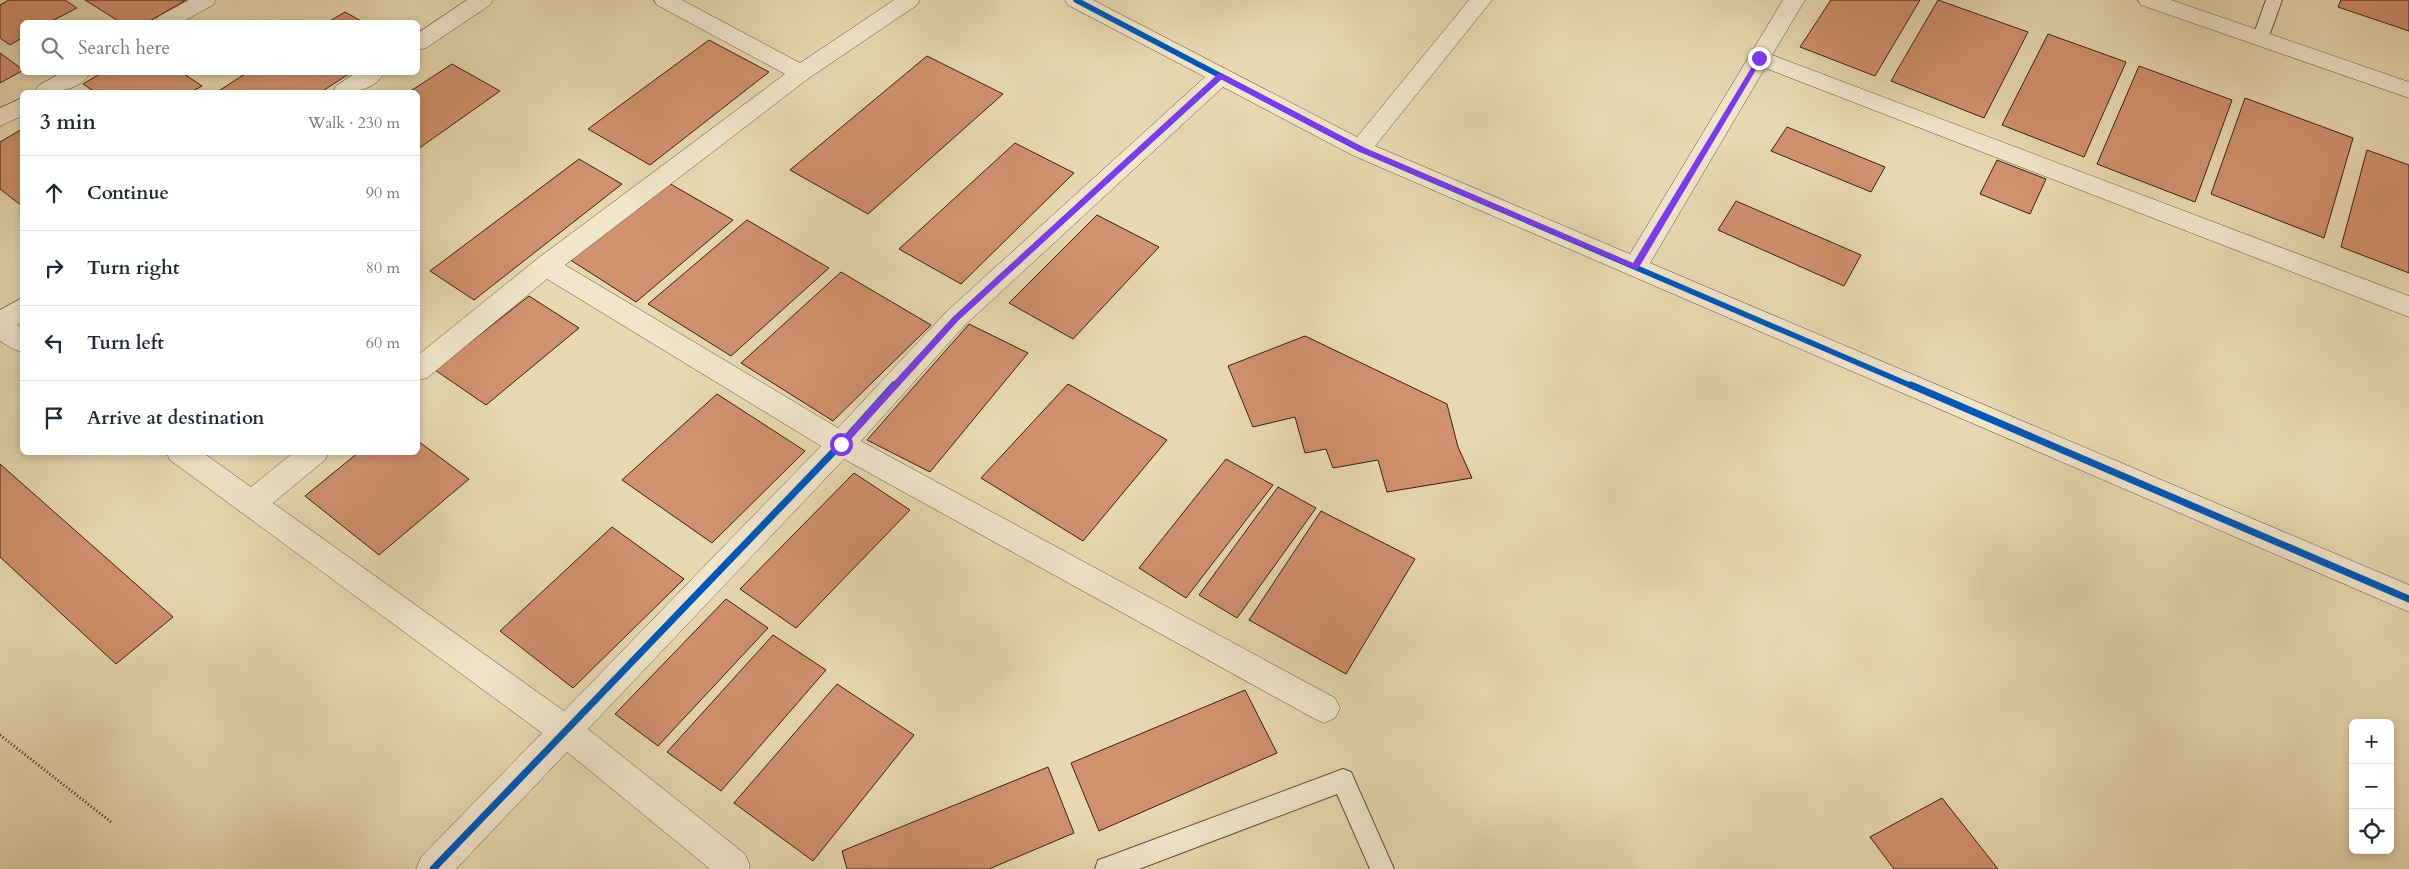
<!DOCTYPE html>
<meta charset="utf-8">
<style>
:root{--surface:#fff;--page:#f6f6f7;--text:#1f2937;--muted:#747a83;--line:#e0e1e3}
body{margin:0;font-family:Cardo,serif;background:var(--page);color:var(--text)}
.controls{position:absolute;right:15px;bottom:15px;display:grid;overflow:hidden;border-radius:8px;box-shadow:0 2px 8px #0003}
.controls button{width:45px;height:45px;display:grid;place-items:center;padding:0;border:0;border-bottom:1px solid var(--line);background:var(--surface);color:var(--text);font:25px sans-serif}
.stop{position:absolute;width:15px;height:15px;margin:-11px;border:4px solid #7c3aed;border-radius:50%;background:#fff}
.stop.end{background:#7c3aed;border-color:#fff;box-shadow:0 1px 5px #0008}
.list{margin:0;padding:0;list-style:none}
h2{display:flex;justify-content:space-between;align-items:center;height:65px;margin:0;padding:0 20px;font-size:21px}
h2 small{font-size:16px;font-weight:400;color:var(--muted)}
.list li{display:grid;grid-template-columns:32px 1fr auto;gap:15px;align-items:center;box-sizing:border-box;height:75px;padding:0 20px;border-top:1px solid var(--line)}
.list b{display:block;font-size:19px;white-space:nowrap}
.list em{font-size:16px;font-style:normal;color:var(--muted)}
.icon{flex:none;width:28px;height:28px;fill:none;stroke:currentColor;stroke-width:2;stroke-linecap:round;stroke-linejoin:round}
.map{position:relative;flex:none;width:2409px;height:869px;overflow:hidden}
.search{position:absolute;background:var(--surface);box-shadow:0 2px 8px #0003;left:20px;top:20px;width:400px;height:55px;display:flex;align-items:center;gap:12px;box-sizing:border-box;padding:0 18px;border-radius:8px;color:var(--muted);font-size:19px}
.panel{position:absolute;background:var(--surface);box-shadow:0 2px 8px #0003;left:20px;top:90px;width:400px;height:365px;border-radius:8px}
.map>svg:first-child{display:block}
</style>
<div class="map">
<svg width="2409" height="869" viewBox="0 0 2409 869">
<rect width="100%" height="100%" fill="#e7d8b1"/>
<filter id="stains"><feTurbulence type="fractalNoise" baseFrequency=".004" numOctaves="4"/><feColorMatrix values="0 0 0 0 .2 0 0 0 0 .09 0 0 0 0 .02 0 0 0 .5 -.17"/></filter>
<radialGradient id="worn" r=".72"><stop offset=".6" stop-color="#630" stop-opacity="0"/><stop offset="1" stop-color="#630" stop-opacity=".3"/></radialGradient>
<!-- building -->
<g fill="#d0916e" stroke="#3c1e13">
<polygon points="9,0 65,0 77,8 50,22 22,22 22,38 10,45 0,38 0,5"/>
<polygon points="85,0 186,0 148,22 120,22"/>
<polygon points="1831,0 1920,0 1875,76 1800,47"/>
<polygon points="1938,0 2028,32 1984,118 1891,81"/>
<polygon points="2341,0 2409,0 2409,31 2338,7"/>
<polygon points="345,12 363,22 328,22"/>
<polygon points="2048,34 2126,62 2084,157 2002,125"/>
<polygon points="709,40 769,72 650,165 588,129"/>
<polygon points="0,53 22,69 22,71 0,83"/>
<polygon points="927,56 1003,94 868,214 790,170"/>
<polygon points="452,64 500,91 418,149 418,92 409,92"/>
<polygon points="2139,66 2232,100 2195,202 2097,164"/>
<polygon points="103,72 181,72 202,86 191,92 95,92 83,84"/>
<polygon points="248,72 352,72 321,92 217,92"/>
<polygon points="2245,98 2353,138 2324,238 2211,194"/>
<polygon points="1787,127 1885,167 1871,192 1771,151"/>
<polygon points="22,129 22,206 0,189 0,142"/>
<polygon points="1015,143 1074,173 961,284 899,249"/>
<polygon points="2367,150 2409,165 2409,273 2341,247"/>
<polygon points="579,159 622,184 474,300 430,271"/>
<polygon points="1997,160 2046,179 2030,214 1980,194"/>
<polygon points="667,182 733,220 636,302 569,259"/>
<polygon points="1736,201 1861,255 1844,286 1718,230"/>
<polygon points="1097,215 1159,247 1073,339 1009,303"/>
<polygon points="747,220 829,268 731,356 648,304"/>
<polygon points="841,272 931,325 833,421 741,363"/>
<polygon points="529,296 579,328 486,405 435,370"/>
<polygon points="969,324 1028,353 930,472 867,440"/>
<polygon points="1305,336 1447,404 1458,447 1472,478 1387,492 1378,460 1333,468 1326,449 1305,453 1295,417 1253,427 1228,366"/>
<polygon points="1068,384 1167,440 1083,541 981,478"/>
<polygon points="717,394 805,451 712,543 622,480"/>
<polygon points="418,441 469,479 379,555 305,496 359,452 418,452"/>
<polygon points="1226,459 1273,485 1186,598 1139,568"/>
<polygon points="0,464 173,617 116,664 0,557"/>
<polygon points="854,473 910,510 796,628 740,589"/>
<polygon points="1278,487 1316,508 1237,618 1199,595"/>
<polygon points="1321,511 1415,559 1346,674 1249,620"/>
<polygon points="612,527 684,579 573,688 500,631"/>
<polygon points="726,599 768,628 658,746 615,714"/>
<polygon points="773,635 826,670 721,791 667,752"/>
<polygon points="837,684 914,735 813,861 734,803"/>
<polygon points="1245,690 1277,753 1099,831 1071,763"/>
<polygon points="1048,767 1074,833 989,869 847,869 842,851"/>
<polygon points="1942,798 1998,869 1894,869 1870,837"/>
</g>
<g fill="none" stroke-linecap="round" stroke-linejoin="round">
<defs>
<g id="service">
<polygon points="2266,0 2282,0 2268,39 2266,43 2254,43 2252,39"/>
<polygon points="1343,769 1351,772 1394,869 1370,869 1337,794 1139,869 1095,869 1098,860 1107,857"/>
</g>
<g id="minor">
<polygon points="189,0 216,0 213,5 182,22 155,22 158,17"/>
<polygon points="467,0 493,0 490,5 426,48 418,50 418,33"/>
<polygon points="654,0 682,0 800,63 894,0 920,0 917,5 809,78 565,265 838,428 946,312 1205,77 1068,5 1065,0 1093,0 1357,137 1469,0 1492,0 1375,146 1630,254 1783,0 1805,0 1772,55 2409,296 2409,317 1765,68 1650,263 2409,585 2409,612 1352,155 1223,87 964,326 861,441 1335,698 1340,708 1335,718 1324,723 1313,718 844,459 588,729 745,854 750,866 749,869 710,869 567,752 456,869 416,869 421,857 542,733 170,460 166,452 202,452 251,487 294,452 329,452 325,460 273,503 564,711 821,446 547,279 427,378 418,380 418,355 537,259 785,74 657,5"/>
<polygon points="2138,0 2171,0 2409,82 2409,98 2141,5"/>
<path d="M62 72H91C79 92 55 92 35 92L38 86Z"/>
<path d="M357 72H385C373 92 353 92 333 92L336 86Z"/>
<polygon points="22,98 22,116 0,126 0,108"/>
<polygon points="22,298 22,321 17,325 22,329 22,352 13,349 0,341 0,310"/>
</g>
</defs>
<!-- service casing -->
<use href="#service" stroke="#674c3a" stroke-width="2"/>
<!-- minor casing -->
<use href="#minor" stroke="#674c3a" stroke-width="1"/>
<!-- path -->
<polyline stroke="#3c1e13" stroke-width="3" stroke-dasharray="1 2.5" stroke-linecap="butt" points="0,735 111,822"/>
<!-- service -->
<use href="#service" fill="#efe6cc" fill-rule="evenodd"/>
<!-- minor -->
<use href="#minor" fill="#efe6cc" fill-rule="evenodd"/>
<defs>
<g id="cycleway-far1">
<polyline points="1076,0 1360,149 1914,387"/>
<polyline points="893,387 955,319 1221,76"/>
</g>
<g id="cycleway">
<polyline points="1911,385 2409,599"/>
<polyline points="433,869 841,444 894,385"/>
</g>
</defs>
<!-- cycleway-far1 casing -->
<use href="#cycleway-far1" stroke="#efe6cc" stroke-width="8"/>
<!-- cycleway casing -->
<use href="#cycleway" stroke="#efe6cc" stroke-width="10"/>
<!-- cycleway-far1 -->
<use href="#cycleway-far1" stroke="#0057b8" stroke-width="5.5"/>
<!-- cycleway -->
<use href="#cycleway" stroke="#0057b8" stroke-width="7"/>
</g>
<!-- route -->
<polygon fill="#7c3aed" points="1759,55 1763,58 1638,269 1635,269 1358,151 1221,79 958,321 844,447 841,448 837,444 953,317 1218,74 1223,74 1363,147 1633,263"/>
<rect width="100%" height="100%" filter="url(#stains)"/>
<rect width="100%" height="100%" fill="url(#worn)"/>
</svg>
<div class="controls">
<button>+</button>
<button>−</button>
<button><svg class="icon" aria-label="locate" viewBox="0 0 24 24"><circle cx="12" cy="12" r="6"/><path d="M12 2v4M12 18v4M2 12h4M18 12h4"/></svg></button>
</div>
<div class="stop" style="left:841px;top:444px"></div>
<div class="stop end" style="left:1759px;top:58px"></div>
<div class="search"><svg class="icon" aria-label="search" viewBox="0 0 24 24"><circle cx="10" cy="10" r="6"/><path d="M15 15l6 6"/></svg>Search here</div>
<section class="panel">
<h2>3 min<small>Walk · 230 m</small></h2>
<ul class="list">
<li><svg class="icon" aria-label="ahead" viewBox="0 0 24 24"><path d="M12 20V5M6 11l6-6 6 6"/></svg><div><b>Continue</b></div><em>90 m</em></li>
<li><svg class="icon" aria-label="right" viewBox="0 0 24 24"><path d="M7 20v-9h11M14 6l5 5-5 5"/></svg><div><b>Turn right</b></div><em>80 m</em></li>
<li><svg class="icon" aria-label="left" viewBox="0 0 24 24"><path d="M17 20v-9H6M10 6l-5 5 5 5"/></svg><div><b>Turn left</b></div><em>60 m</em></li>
<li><svg class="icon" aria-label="arrive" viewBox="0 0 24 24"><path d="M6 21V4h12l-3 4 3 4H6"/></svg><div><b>Arrive at destination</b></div></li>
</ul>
</section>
</div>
